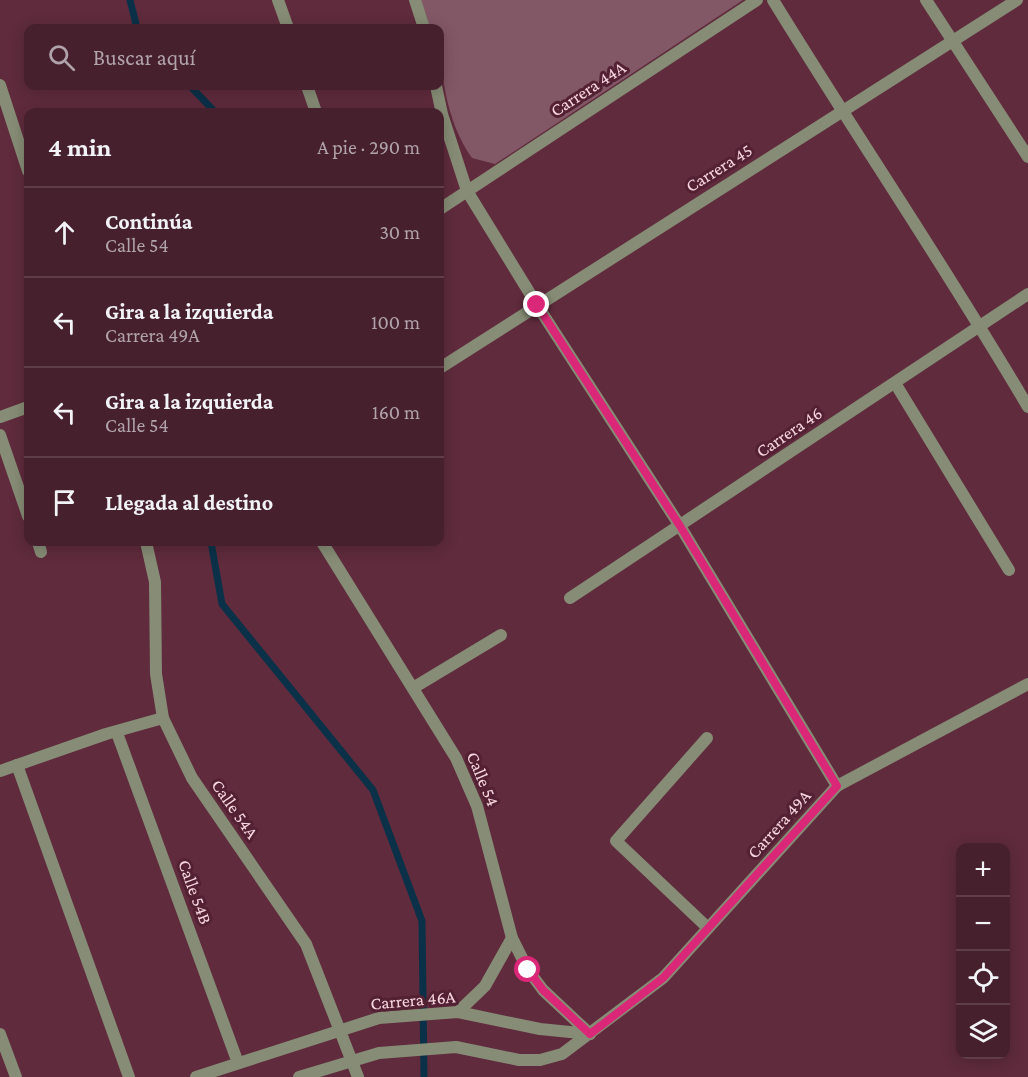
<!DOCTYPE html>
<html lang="es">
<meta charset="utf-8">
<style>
:root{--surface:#47202e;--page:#512d3a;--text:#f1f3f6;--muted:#b0a3aa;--line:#5f3e4a}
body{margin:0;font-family:"Crimson Pro",serif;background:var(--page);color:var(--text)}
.controls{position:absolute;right:18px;bottom:18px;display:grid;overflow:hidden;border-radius:12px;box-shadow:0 3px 15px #0003}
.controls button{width:54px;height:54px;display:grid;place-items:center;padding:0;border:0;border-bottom:2px solid var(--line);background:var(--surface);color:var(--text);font:30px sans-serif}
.stop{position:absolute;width:18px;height:18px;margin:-14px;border:4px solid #db2777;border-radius:50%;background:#fff}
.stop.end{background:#db2777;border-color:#fff;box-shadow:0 2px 6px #0008}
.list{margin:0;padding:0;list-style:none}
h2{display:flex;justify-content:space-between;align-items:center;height:78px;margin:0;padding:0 24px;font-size:26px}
h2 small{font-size:20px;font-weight:400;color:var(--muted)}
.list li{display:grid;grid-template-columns:39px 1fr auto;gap:18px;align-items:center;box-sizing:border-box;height:90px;padding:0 24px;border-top:2px solid var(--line)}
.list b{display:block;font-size:22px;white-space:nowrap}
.list p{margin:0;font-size:20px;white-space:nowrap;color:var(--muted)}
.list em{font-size:20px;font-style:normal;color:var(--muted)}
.icon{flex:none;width:33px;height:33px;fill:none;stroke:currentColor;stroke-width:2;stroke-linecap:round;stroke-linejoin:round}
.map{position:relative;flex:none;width:1028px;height:1077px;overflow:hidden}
.search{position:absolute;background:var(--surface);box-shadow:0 3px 15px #0003;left:24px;top:24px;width:420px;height:66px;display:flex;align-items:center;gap:15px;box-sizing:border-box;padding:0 21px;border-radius:12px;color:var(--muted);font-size:22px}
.panel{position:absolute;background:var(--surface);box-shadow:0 3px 15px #0003;left:24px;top:108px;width:420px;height:438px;border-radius:12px}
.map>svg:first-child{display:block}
</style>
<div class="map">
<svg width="1028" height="1077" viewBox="0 0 1028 1077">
<rect width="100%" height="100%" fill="#5f2b3d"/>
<!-- green -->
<path fill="#835866" d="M420 0H743L495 164 472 158C446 121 440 73 440 28H430Z"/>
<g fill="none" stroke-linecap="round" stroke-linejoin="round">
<!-- stream -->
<g stroke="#0b3148" stroke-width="7">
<polyline points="130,0 137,28"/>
<polyline points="190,86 215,112"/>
<polyline points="211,542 222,604 373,790 422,921 424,1077"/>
</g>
<!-- street -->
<g stroke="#868c75" stroke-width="12">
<polyline points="278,0 288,28"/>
<polyline points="415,0 424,28"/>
<path d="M773 0C857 137 947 269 1028 407"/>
<polyline points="926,0 1028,157"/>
<polyline points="0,85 28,171"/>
<polyline points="307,86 316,112"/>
<polyline points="436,86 442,114 467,191 537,305 680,526 837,786"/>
<polyline points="440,209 757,0"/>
<polyline points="440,368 1017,0"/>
<polyline points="895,383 1009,570"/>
<polyline points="0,417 28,407"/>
<polyline points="0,435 28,516"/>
<polyline points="38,542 41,552"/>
<polyline points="146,542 155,582 156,674 163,718 192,778 306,944 358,1077"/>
<polyline points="322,542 456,758 477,806 512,938 528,970 543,990 590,1034"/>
<polyline points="570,598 1028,294"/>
<polyline points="413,688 501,635"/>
<polyline points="117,733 238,1063"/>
<polyline points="707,738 616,841 708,928"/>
<polyline points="17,765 129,1077"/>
<polyline points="0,771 106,734 163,718"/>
<polyline points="458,1012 485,986 512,938"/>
<polyline points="0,1034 16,1077"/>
<polyline points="196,1077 379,1018 458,1012 540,1029 590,1034"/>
<polyline points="299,1077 379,1053 456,1047 519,1060 540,1060 562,1054 663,978 837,786 1028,684"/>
</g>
</g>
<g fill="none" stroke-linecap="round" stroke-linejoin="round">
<!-- route -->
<polyline stroke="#db2777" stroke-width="8" points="528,970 543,990 590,1034 663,978 837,786 680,526 537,305"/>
</g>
<g text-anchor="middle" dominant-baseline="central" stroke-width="6" stroke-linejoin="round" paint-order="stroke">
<!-- street labels -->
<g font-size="18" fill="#f7d6df" stroke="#532133">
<text transform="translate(588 89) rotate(-33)">Carrera 44A</text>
<text transform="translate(719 168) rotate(-32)">Carrera 45</text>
<text transform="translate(789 432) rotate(-34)">Carrera 46</text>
<text transform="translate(483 779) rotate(67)">Calle 54</text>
<text transform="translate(235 809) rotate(55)">Calle 54A</text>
<text transform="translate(779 824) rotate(-48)">Carrera 49A</text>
<text transform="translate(195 892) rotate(70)">Calle 54B</text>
<text transform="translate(413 1000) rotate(-5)">Carrera 46A</text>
</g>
</g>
</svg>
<div class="controls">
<button>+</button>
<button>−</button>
<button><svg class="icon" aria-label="locate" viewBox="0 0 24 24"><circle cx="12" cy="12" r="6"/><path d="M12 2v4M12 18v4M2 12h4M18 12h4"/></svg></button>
<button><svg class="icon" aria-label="layers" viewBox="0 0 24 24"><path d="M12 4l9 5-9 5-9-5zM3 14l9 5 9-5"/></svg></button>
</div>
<div class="stop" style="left:528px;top:970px"></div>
<div class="stop end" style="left:537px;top:305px"></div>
<div class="search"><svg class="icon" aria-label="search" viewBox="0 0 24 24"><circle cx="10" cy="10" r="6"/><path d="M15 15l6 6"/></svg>Buscar aquí</div>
<section class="panel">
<h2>4 min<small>A pie · 290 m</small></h2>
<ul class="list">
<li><svg class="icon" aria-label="ahead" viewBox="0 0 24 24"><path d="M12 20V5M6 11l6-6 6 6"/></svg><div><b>Continúa</b><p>Calle 54</p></div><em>30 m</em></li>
<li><svg class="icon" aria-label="left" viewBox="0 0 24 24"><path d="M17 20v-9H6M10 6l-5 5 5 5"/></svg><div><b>Gira a la izquierda</b><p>Carrera 49A</p></div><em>100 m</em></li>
<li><svg class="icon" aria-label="left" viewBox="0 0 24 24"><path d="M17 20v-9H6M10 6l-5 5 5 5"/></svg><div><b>Gira a la izquierda</b><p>Calle 54</p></div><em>160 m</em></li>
<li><svg class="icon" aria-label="arrive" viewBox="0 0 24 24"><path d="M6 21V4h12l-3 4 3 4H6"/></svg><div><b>Llegada al destino</b></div></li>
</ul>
</section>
</div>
